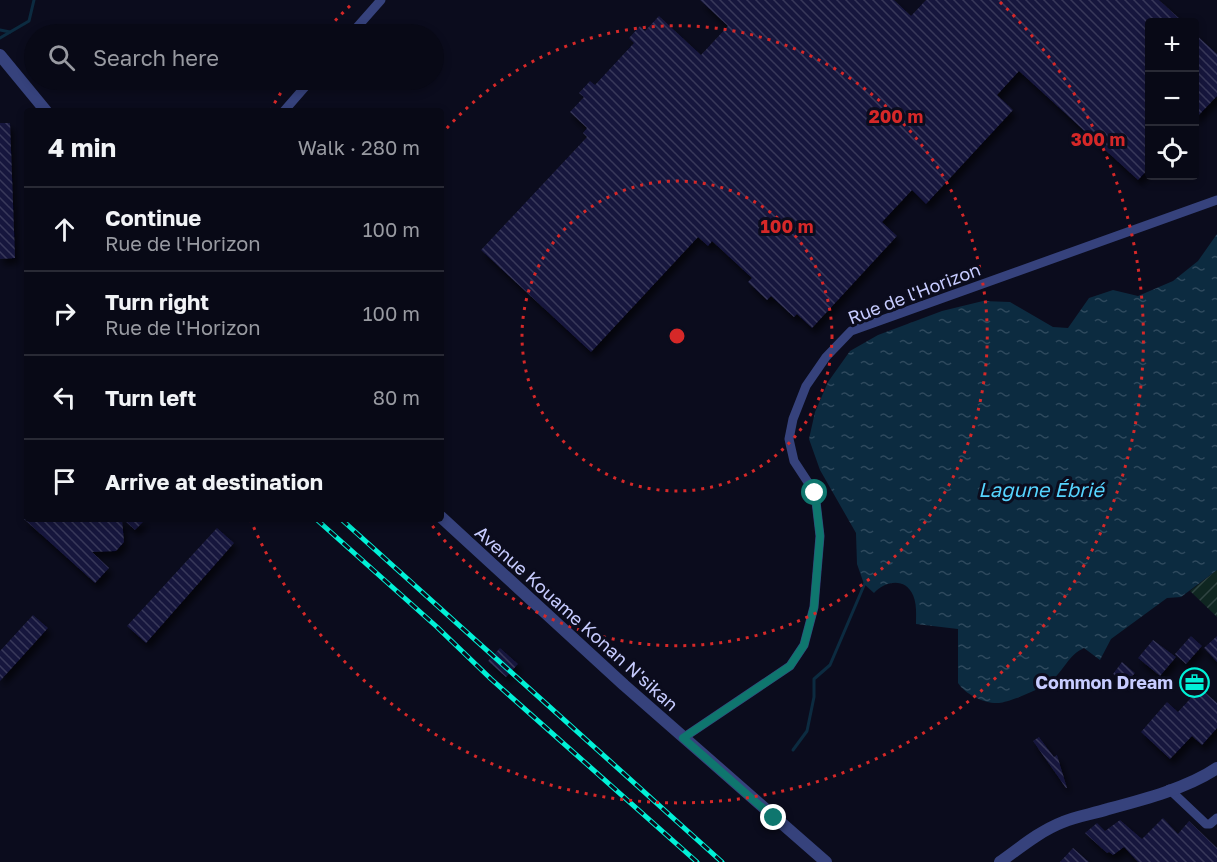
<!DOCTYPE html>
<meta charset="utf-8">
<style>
:root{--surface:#080916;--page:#161723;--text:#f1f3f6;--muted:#989aa1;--line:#292a35}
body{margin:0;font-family:"Golos Text",sans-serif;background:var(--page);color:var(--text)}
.controls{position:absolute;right:18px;top:18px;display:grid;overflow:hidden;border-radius:6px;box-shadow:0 3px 9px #0003}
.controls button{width:54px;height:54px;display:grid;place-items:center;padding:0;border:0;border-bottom:2px solid var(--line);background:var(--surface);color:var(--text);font:30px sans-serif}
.stop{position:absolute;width:18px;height:18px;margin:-14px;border:4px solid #0f766e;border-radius:50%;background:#fff}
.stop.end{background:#0f766e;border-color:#fff;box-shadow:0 2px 6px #0008}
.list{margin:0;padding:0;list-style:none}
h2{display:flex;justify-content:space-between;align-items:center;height:78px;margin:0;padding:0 24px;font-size:26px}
h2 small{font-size:20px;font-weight:400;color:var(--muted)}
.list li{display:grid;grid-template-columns:39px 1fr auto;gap:18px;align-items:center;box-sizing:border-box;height:84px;padding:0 24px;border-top:2px solid var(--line)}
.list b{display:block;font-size:22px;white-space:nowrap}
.list p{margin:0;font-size:20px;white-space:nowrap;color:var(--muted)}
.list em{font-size:20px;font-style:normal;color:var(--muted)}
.icon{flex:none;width:33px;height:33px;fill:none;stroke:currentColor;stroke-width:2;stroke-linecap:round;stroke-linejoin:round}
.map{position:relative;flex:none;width:1217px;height:862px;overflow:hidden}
.search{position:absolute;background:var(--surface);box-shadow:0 3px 9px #0003;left:24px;top:24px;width:420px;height:66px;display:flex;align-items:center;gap:15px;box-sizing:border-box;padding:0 21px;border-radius:33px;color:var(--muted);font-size:22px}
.panel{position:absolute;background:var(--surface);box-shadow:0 3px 9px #0003;left:24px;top:108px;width:420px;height:414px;border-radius:6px}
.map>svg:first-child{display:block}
</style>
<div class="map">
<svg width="1217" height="862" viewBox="0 0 1217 862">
<defs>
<pattern id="garden-furrows" width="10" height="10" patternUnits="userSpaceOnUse" patternTransform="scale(1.5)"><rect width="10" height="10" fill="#0f2621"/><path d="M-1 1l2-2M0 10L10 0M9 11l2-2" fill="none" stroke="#304442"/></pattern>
<pattern id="water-ripples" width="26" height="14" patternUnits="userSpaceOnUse" patternTransform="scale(1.5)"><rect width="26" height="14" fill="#0c2b40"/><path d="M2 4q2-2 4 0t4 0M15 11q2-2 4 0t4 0" fill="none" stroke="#2e495d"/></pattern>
<pattern id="building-back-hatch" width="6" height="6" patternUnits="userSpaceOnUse" patternTransform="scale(1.5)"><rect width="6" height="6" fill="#18183d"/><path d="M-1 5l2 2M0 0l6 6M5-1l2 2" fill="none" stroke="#38385a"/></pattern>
<filter id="shadow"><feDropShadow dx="3.5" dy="6" stdDeviation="3" flood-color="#0009"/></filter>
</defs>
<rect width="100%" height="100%" fill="#0b0c1d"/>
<!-- garden -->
<polygon fill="url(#garden-furrows)" points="1217,570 1217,617 1190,591"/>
<!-- water -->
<path fill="url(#water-ripples)" d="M1217 234V570L1181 597 1167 598 1111 639 1100 660 1084 648C1068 655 1064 671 1051 681 1043 688 1010 702 999 703 985 704 966 695 958 683V629L916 624C916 615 917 604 913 595 905 577 885 581 874 593L864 584 857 564 856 533 820 470 809 439 815 412 828 382 850 351 878 335 942 311 983 301 1010 302 1053 327 1068 328 1089 298 1113 290 1138 296 1173 281 1198 261Z"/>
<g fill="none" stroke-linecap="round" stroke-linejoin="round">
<!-- stream -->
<g stroke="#0c2b40" stroke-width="3">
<polyline points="0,30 10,32"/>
<polyline points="0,38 29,21 34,0"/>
<polyline points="793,750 807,731 814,697 814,679 830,665 865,583"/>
</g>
</g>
<!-- building -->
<g fill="url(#building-back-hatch)" filter="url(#shadow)">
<polygon points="700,0 894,0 911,16 926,0 1159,0 1183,22 1149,22 1149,168 1138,180 1019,71 997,95 1013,110 926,204 912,190 882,222 897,236 812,328 797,314 794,317 771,296 767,300 748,282 752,278 712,241 708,246 698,237 591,352 481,250 587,137 583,133 587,128 570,112 584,97 579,93 590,81 595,85 634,43 629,38 640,26 645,31 659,16 701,55 728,26"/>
<polygon points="1194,33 1217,54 1217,96 1194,120"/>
<polygon points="0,123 10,123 15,258 0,259"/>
<polygon points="24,519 122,519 124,542 116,551 92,552 109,568 95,583"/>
<polygon points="123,519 146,519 135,530"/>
<polygon points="217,528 234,543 146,643 127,626"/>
<polygon points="33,615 48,628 0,681 0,651"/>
<polygon points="1191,636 1202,646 1186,664 1175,654"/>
<polygon points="1217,636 1217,662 1204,648"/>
<polygon points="1153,640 1176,657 1160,676 1138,658"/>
<polygon points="500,648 518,664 506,677 488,661"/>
<polygon points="1122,662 1135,673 1125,684 1113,674"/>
<polygon points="1200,688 1217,703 1217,728 1202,745 1192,736 1170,759 1141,732 1167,702 1178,712"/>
<polygon points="1039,737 1054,757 1057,755 1067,788 1066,788 1033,741"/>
<polygon points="1163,818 1178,834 1189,821 1217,848 1217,862 1138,862 1124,847 1113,855 1109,852 1107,853 1085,833 1097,823 1105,831 1120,820 1142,839"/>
<polygon points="1073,848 1089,862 1060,862"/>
</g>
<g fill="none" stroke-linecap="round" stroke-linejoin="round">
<!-- minor -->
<g stroke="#36427c" stroke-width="9">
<polyline points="351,34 381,0"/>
<polyline points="284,111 311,80"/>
<polyline points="683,738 790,666 804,645 814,607 820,536 815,493 794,461 789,439 793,419 806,386 826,357 851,331 1217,200"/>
<polyline points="1169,789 1206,824 1210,824 1217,818"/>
</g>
<!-- tertiary -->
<g stroke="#36427c" stroke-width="12">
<polyline points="0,55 46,111"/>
<polyline points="441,517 624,685 826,862"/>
<path d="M1000 862C1021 847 1040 831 1063 822 1077 816 1093 814 1108 809 1142 800 1188 788 1217 768"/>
</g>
<defs>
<g id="rail">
<polyline points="316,519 437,627 491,679 697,862"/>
<polyline points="341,519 722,862"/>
</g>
</defs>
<!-- rail casing -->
<use href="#rail" stroke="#01f1d7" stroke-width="5"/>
<!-- rail -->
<use href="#rail" stroke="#0b0c1d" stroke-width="3" stroke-dasharray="9" stroke-linecap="butt"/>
</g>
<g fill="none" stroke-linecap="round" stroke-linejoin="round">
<!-- route -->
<polyline stroke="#0f766e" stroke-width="8" points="774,818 683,738 790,666 804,645 814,607 820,536 815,493"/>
</g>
<!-- distance rings -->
<g fill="none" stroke="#d62828" stroke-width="3" stroke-dasharray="3 6">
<circle cx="677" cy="336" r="155"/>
<path d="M441 135A310 310 0 1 1 428 520"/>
<path d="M270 111A465 465 0 0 1 287 83M323 34A465 465 0 0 1 354 2M1000 2A465 465 0 1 1 251 521"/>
</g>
<!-- icons -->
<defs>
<symbol id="office-ring" viewBox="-11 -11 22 22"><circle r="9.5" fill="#0b0c1d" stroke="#01f1d7" stroke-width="1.5"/><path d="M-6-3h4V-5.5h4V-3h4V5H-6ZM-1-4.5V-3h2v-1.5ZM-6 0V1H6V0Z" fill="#01f1d7"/></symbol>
</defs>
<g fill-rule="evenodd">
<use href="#office-ring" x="1178" y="666" width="33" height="33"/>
</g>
<g text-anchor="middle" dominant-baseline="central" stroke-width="6" stroke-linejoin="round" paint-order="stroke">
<!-- street labels -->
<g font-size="18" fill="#c7ccff" stroke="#0b0c1d">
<text transform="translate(914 293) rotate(-21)">Rue de l'Horizon</text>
<text transform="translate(577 618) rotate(42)">Avenue Kouame Konan N'sikan</text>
</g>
<!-- poi labels -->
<g font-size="18" font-weight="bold" fill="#c7ccff" stroke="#0b0c1d" text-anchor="end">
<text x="1173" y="682">Common Dream</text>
</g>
<!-- water labels -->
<g font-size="20" font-style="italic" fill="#56d4fe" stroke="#0b0c1d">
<text x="1041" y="489">Lagune Ébrié</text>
</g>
</g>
<circle cx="677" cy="336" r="9" fill="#d62828" stroke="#0b0c1d" stroke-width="3"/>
<g font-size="18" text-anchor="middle" font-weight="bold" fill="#d62828" stroke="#0b0c1d" stroke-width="6" stroke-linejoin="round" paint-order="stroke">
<text x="896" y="123">200 m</text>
<text x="1098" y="146">300 m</text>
<text x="787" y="233">100 m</text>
</g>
</svg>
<div class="controls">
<button>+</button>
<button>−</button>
<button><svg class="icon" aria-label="locate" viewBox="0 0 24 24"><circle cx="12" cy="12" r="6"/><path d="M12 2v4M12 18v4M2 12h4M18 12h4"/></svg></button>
</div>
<div class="stop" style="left:815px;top:493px"></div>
<div class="stop end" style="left:774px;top:818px"></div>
<div class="search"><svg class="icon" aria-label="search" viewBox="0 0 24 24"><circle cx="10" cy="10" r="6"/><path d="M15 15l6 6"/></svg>Search here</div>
<section class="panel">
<h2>4 min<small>Walk · 280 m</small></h2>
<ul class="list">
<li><svg class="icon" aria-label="ahead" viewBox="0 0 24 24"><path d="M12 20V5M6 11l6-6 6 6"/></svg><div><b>Continue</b><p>Rue de l'Horizon</p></div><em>100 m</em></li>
<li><svg class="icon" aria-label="right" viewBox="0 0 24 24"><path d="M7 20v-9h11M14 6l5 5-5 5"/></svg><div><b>Turn right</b><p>Rue de l'Horizon</p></div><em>100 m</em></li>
<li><svg class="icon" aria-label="left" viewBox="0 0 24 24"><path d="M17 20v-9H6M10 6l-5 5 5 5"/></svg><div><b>Turn left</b></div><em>80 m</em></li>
<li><svg class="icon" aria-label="arrive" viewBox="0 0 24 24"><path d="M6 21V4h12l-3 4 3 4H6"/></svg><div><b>Arrive at destination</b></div></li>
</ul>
</section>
</div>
